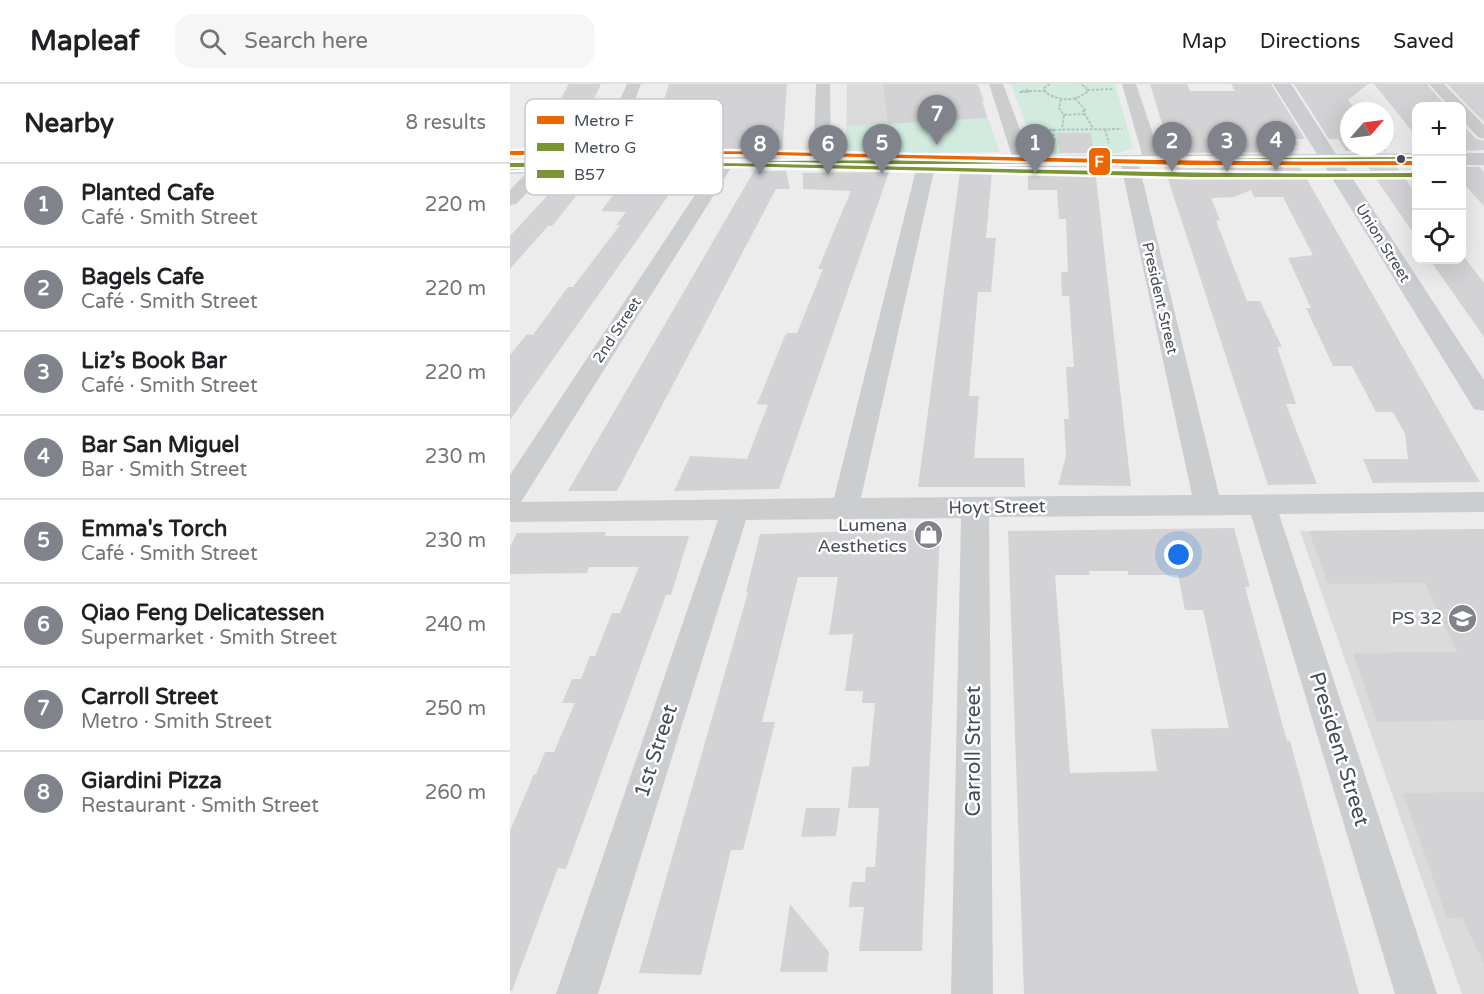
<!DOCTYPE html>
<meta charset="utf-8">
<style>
:root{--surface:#fff;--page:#f6f6f6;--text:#202124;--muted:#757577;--line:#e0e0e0;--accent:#80838b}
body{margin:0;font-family:"Varela Round",sans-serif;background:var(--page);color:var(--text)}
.controls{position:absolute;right:18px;top:18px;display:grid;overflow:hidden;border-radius:12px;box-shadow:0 6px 24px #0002}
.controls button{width:54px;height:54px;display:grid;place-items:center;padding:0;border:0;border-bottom:2px solid var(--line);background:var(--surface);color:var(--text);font:30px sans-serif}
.compass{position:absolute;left:830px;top:18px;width:54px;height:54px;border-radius:50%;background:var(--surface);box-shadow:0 6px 24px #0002;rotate:62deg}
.you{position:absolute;left:669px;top:471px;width:21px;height:21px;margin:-15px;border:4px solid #fff;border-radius:50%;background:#1a73e8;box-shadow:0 0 0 9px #1a73e833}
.badge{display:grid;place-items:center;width:39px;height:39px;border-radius:50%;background:var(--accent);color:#fff;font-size:20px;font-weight:700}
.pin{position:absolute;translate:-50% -50px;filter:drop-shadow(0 2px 3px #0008)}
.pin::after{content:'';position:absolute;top:32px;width:21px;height:18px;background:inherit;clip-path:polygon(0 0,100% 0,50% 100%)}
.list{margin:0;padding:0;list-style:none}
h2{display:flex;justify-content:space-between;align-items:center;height:78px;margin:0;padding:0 24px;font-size:26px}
h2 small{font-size:20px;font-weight:400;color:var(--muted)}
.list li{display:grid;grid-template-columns:39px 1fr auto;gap:18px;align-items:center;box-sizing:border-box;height:84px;padding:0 24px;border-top:2px solid var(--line)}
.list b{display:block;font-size:22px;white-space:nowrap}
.list p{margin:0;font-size:20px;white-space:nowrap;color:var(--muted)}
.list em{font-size:20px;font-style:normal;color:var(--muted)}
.icon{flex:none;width:33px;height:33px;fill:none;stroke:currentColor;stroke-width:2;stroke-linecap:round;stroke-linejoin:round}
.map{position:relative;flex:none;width:974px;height:910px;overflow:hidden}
header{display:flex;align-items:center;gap:36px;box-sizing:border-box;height:84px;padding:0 30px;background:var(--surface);border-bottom:2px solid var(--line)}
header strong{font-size:28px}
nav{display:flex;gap:33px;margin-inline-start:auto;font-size:21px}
.search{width:420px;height:54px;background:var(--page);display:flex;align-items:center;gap:15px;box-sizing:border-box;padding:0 21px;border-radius:18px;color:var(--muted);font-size:22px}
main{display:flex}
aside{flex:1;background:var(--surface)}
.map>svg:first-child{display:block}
</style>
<header>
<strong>Mapleaf</strong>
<div class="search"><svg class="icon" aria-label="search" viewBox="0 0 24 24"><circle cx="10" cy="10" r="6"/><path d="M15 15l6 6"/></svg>Search here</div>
<nav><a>Map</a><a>Directions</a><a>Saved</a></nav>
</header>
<main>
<aside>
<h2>Nearby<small>8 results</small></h2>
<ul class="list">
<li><span class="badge">1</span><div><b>Planted Cafe</b><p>Café · Smith Street</p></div><em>220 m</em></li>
<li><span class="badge">2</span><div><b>Bagels Cafe</b><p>Café · Smith Street</p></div><em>220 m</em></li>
<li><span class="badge">3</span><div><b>Liz’s Book Bar</b><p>Café · Smith Street</p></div><em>220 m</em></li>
<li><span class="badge">4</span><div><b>Bar San Miguel</b><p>Bar · Smith Street</p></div><em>230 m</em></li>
<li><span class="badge">5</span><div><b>Emma's Torch</b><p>Café · Smith Street</p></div><em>230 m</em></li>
<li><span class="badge">6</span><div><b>Qiao Feng Delicatessen</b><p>Supermarket · Smith Street</p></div><em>240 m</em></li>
<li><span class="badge">7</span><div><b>Carroll Street</b><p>Metro · Smith Street</p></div><em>250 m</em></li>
<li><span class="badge">8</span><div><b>Giardini Pizza</b><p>Restaurant · Smith Street</p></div><em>260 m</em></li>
</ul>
</aside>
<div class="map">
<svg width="974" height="910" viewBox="0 0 974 910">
<rect width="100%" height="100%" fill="#edecec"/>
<!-- education -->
<g fill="#dbdbdb">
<polygon points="337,0 469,1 474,17 472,17 489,68 336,69"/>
<polygon points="974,445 974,910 952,910 790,447"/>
</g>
<!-- green -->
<g fill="#d1ebdf">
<polygon points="501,0 605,0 623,64 608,69 542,70 524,63"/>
<polygon points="477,34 489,68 336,69 336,42"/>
</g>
<!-- building -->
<g fill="#d3d3d5" fill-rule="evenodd">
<polygon points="59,0 91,0 74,35 51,70 20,71"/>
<polygon points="159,0 277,0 272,71 136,71"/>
<polygon points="373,0 467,0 477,34 378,40"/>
<polygon points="640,0 677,0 680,7 725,7 721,0 761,0 795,55 785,55 788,61 778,61 782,68 661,69"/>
<polygon points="784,0 858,0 838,16 847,27 839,27 839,63 873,63 876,67 836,67 828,55 819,55"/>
<polygon points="864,0 917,0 934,20 906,20 906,52"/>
<polygon points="937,0 974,0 974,38"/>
<polygon points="951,39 966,55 974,57 974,66 951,67"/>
<polygon points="547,49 581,49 584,69 550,69"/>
<polygon points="790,83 956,374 970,398 863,399 853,375 898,375 895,350 883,328 866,328 842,282 823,282 796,224 801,224 778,174 803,171 773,113 744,113 741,106 724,113 701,114 710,136 706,137 737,217 750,217 772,263 767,263 786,320 776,320 807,400 758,401 655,86 667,86 666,84"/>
<polygon points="858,83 887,83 906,110 906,153"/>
<polygon points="951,83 970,83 974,88 974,122 951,97"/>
<polygon points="552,85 585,85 621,402 548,401 556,372 554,335 559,335 556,283 564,283 559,212 552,212 551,188 558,188 556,135 549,135 547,106 518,106 518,87 552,87"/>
<polygon points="244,87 276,87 280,105 266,105 107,407 58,407"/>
<polygon points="121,88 126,88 126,103 131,88 175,88 0,336 0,271 17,250 23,251 58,203 63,203 110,141 106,141 116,128 91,127"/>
<polygon points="379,88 269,405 164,407 180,372 237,375 243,359 258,321 247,320 274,254 277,249 287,249 313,185 308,185 341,107 293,105 293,89"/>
<polygon points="450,88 482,88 476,154 486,154 481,208 468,208 459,312 469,312 464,374 514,374 515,403 408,403"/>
<polygon points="38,111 66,112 42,142 38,142 0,185 0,152"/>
<polygon points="951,169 974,199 974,253 920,176 951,176"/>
<path d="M724 444 740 503H735L751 562 777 657H780L849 910H514L498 447ZM579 487H618V491H668L675 526H693L719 644 641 645 647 687 560 689 545 491H580Z"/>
<polygon points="974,445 974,636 867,638 843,569 947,568 915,499 818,500 799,447"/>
<polygon points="386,446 430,446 412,867 349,867 354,823 339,823 340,810 342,798 355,798 356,783 365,783 369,724 338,724 342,683 359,682 365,619 352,619 353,607 335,607 343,550 319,551 328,493 288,493 252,638 265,638 233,766 221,766 191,891 129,889 238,508 236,508 250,450"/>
<polygon points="96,448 94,452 179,452 161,511 156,511 56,785 48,784 2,907 0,906 0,747 24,690 26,690 35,668 44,668 65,619 52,619 62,595 71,595 80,572 85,572 102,529 110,529 129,483 79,483 77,489 0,490 0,463 7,449"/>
<polygon points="974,708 974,880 952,834 937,834 893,709"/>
<polygon points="296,724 330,724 326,752 291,753"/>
<polygon points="280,820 319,868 317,888 270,888"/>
</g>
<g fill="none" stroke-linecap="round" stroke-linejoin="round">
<!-- path -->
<g stroke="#b7c2c1" stroke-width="2" stroke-dasharray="3 1.5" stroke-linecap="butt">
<path d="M540 0 534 4 536 9C550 17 564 18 577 8L576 3 570 0"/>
<polygon points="517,6 519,8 510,8"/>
<polyline points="577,6 603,5"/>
<polyline points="519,7 534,7"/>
<polyline points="565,14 576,27 573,27 583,44"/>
<polyline points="551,15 549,24 554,31 552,45"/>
<polyline points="554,31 574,30"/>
<polyline points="543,45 545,59"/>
<polyline points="595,45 599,59"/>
<polyline points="521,46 612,45"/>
</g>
<!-- street -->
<g fill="#cbcdcf" fill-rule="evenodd">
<polygon points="117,0 131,0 100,80 97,84 85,84 82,80"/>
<polygon points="306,0 320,0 321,79 318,83 306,83 303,79"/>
<polygon points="479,0 493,0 522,78 519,82 507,82 504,78"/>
<polygon points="612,0 626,0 652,77 649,81 637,81 634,77"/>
<polygon points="919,0 934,0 974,41 974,55 968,53 952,36 952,22 939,22"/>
<polygon points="619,72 625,73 628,77 709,411 974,408 974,428 769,430 927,910 885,910 741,431 479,433 483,910 441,910 451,434 236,436 88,910 46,910 208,436 0,438 0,391 206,79 209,75 221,75 224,79 11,418 324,414 408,78 411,74 423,74 426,78 351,414 682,411 610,77 613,73"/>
<polygon points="33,77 39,78 42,82 39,86 6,120 0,121 0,106 27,78"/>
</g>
<!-- secondary -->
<g fill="#cbcdd1" fill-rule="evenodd">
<polygon points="763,0 781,0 826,70 906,69 906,81 834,81 974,296 974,327 964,325 814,81 91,86 0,90 0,78 91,74 807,70"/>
<rect x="952" y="69" width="22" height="12"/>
</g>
<defs>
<polygon id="bus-1" points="906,73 906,77 91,82 0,86 0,82 91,78"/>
</defs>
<!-- bus-1 casing -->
<use href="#bus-1" stroke="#fff" stroke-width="5"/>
<!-- bus-1 -->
<use href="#bus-1" fill="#799534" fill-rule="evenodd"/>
<defs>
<path id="metro-1" d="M113 66C378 68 642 80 906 77V81H680L226 70 0 71V67Z"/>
<path id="metro-2" d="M113 78C378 80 642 92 906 89V93H680L226 82 0 83V79Z"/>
</defs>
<!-- metro-1 casing -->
<use href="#metro-1" stroke="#fff" stroke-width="5"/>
<!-- metro-2 casing -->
<use href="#metro-2" stroke="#fff" stroke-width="5"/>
<!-- metro-1 -->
<use href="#metro-1" fill="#eb6800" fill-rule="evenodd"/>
<!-- metro-2 -->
<use href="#metro-2" fill="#799534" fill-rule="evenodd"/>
</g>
<!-- icons -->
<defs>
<symbol id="shop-disc" viewBox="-11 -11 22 22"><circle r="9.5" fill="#80838b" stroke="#fff"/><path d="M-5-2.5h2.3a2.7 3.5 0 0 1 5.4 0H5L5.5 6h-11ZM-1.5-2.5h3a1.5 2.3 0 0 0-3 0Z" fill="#fff"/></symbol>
<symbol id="school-disc" viewBox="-11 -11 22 22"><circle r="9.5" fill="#80838b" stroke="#fff"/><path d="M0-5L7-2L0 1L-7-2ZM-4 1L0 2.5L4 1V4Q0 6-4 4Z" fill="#fff"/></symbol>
</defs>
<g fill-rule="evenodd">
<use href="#shop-disc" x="402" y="434" width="33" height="33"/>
<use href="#school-disc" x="936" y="518" width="33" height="33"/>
</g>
<!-- markers -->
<circle fill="#454b57" stroke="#fff" stroke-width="2" cx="891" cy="75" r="5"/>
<g text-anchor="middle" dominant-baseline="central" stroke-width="5" stroke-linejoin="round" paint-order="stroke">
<!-- far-street labels -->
<g font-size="15" fill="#454b57" stroke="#fff">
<text transform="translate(873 159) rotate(58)">Union Street</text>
<text transform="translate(650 214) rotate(77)">President Street</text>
<text transform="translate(107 246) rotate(-57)">2nd Street</text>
</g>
<!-- street labels -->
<g font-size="18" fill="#454b57" stroke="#fff">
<text transform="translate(487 423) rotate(-1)">Hoyt Street</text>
</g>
<!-- poi labels -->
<g font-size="18" fill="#454b57" stroke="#fff" text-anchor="end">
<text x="397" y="441">Lumena<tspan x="397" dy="21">Aesthetics</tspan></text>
<text x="932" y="534">PS 32</text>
</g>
<!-- near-street labels -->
<g font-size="21" fill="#454b57" stroke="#fff">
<text transform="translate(829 665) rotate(73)">President Street</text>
<text transform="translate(146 667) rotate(-72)">1st Street</text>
<text transform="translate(463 667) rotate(-90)">Carroll Street</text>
</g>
</g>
<!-- legend -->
<rect x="15" y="15" width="198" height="96" rx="9" fill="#fff" stroke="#c7c9cd" stroke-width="1.5"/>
<rect x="27" y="32" width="27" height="8" fill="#eb6800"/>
<rect x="27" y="59" width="27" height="8" fill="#799534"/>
<rect x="27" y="86" width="27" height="8" fill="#799534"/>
<g font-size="16" fill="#454b57">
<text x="64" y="42">Metro F</text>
<text x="64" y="69">Metro G</text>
<text x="64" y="96">B57</text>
</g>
<rect stroke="#fff" stroke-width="2" x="578" y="63" width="23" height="29" rx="6" fill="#eb6800"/>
<g font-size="16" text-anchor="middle" font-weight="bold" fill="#fff">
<text x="589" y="83">F</text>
</g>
</svg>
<div class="controls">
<button>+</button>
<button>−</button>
<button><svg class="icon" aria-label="locate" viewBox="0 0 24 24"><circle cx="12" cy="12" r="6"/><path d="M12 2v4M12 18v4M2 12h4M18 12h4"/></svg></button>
</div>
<svg class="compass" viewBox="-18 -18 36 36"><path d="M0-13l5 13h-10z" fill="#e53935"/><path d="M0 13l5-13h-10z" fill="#757577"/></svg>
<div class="you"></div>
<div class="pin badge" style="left:525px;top:90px">1</div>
<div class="pin badge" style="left:662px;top:88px">2</div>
<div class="pin badge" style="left:717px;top:88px">3</div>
<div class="pin badge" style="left:766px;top:87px">4</div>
<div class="pin badge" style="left:372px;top:90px">5</div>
<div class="pin badge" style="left:318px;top:91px">6</div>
<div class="pin badge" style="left:427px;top:61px">7</div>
<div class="pin badge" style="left:250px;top:91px">8</div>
</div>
</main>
